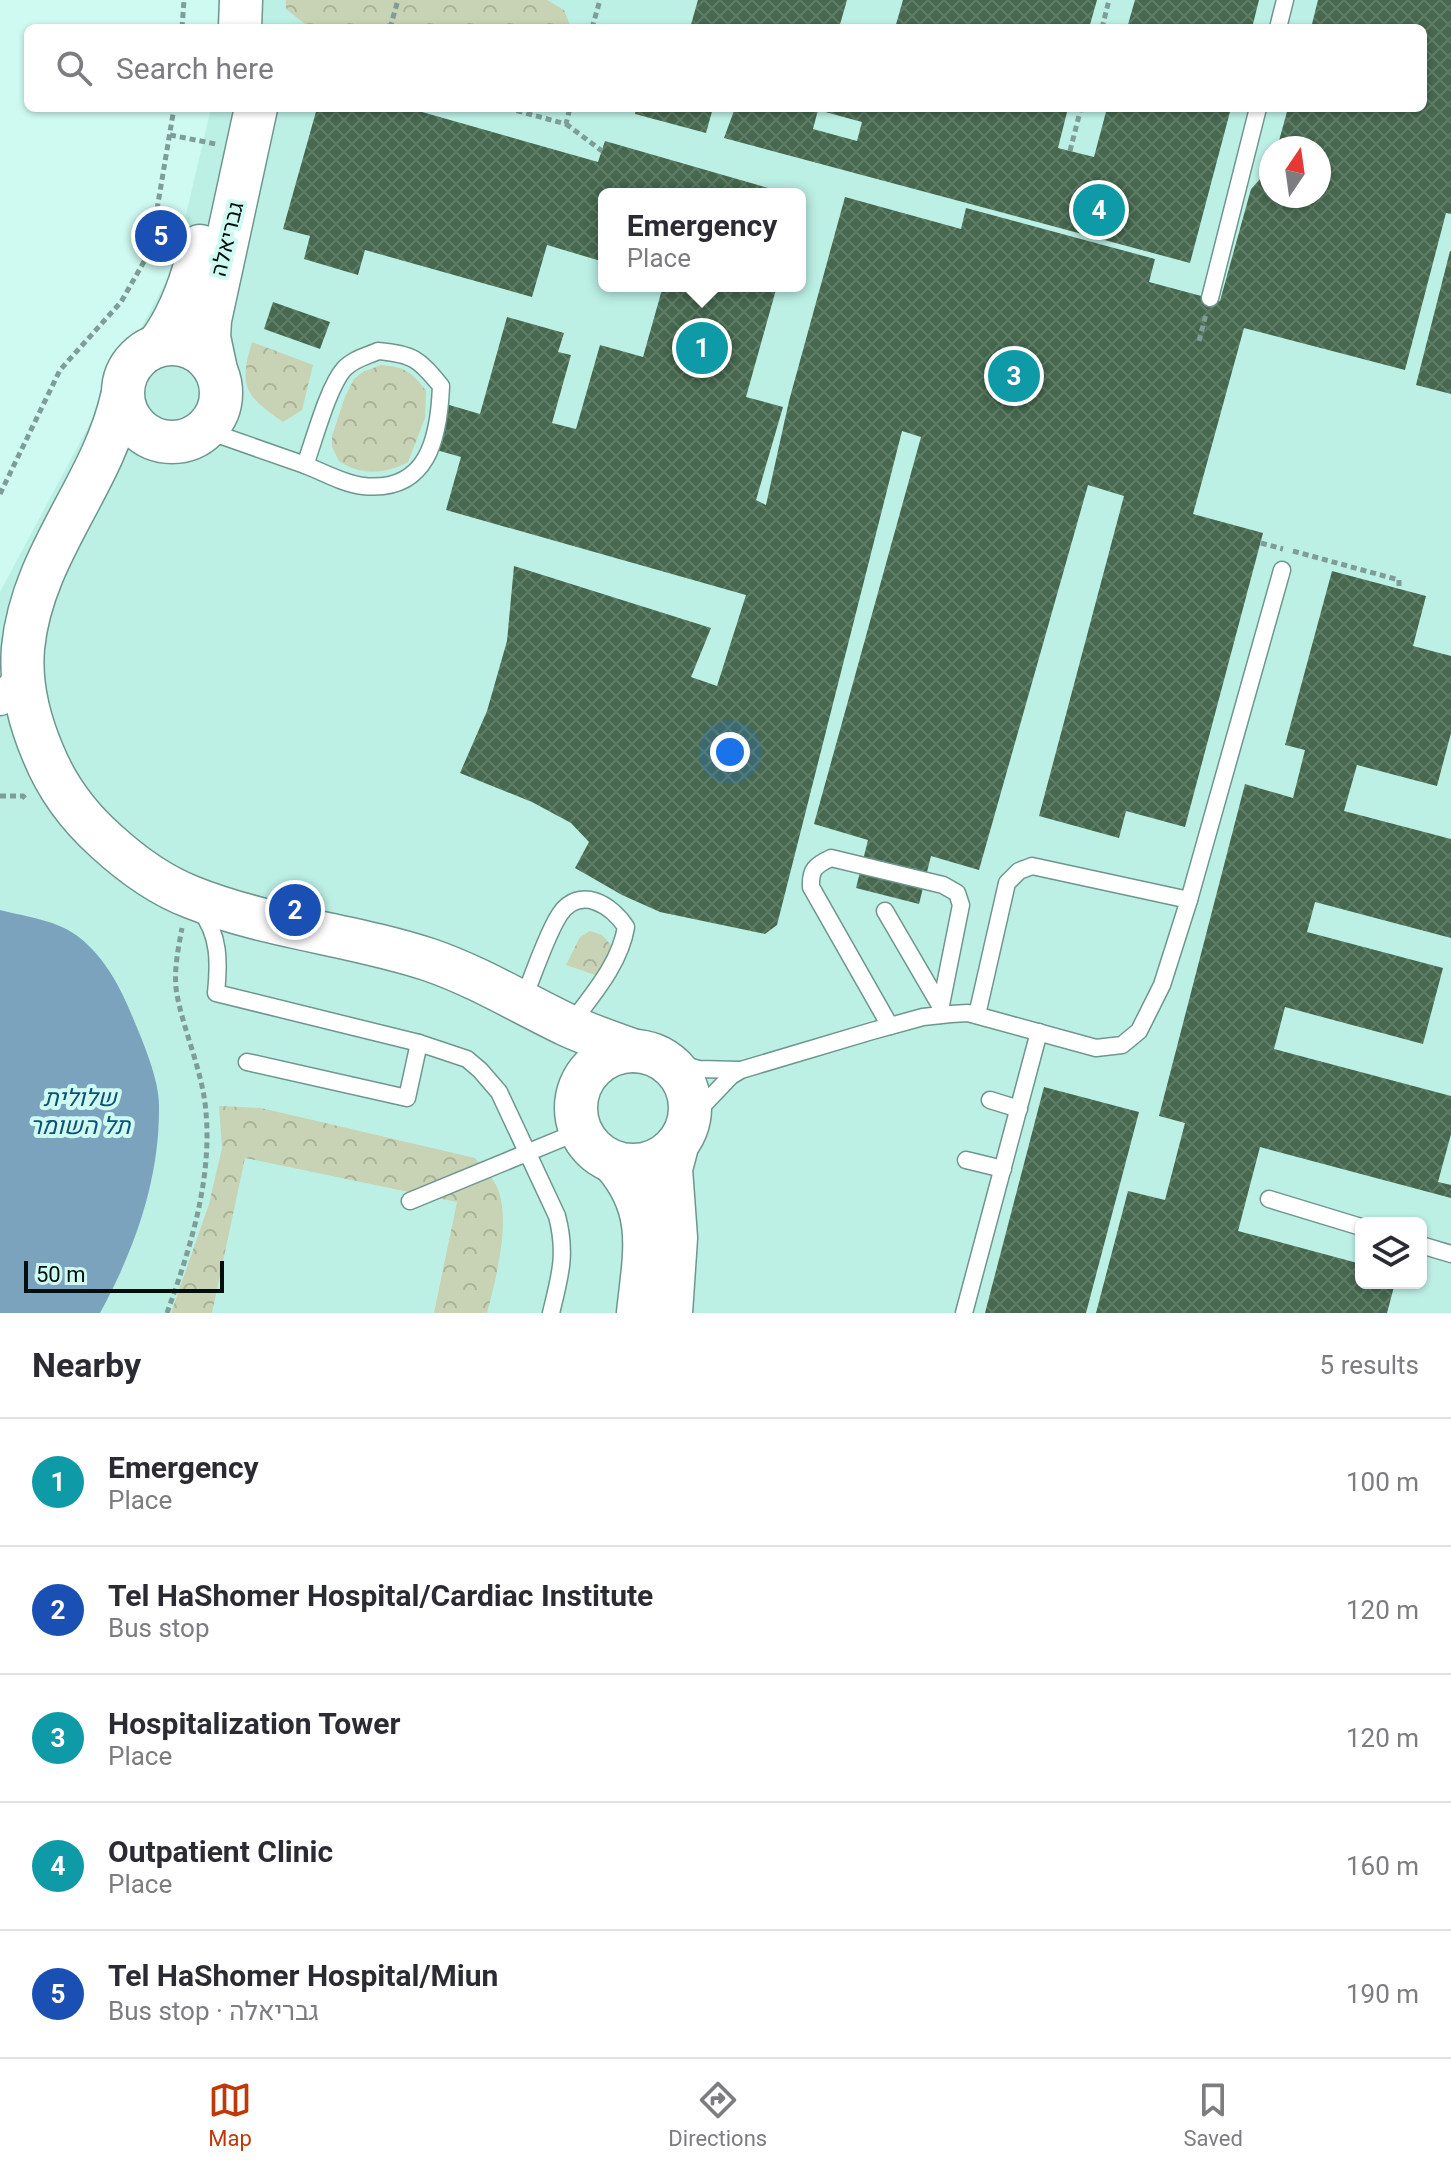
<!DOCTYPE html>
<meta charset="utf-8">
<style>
:root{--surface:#fff;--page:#f2f2f3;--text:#2b2b33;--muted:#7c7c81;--line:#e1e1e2;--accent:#c13807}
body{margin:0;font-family:Roboto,Heebo,sans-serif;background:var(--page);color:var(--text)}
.controls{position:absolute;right:24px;bottom:24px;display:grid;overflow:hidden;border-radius:12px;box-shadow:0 2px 6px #0004}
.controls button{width:72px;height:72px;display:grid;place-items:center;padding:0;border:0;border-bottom:2px solid var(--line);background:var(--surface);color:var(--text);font:40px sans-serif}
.compass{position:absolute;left:1259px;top:136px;width:72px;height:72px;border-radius:50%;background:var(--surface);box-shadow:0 2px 6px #0004;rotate:13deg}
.scale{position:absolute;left:24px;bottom:20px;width:200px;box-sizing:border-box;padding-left:8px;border:4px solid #020f0c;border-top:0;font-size:22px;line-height:28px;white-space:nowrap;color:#020f0c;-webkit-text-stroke:6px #cffaf1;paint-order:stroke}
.you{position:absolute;left:730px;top:752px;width:28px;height:28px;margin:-20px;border:6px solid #fff;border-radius:50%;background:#1a73e8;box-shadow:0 0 0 12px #1a73e833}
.badge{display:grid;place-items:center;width:52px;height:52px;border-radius:50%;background:var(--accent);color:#fff;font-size:26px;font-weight:700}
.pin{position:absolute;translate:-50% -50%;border:4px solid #fff;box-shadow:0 2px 8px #0006}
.popup{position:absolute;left:598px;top:188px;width:208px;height:104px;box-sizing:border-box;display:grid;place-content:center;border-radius:12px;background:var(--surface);filter:drop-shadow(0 2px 6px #0005);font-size:26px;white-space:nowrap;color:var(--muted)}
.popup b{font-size:30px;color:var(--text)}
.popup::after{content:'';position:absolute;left:50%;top:100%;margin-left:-16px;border:16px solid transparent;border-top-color:var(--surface)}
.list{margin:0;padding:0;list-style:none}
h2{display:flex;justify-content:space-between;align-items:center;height:104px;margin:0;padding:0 32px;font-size:34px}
h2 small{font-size:26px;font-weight:400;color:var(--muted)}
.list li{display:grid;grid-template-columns:52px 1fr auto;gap:24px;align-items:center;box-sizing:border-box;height:128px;padding:0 32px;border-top:2px solid var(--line)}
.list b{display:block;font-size:30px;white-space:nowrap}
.list p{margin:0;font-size:26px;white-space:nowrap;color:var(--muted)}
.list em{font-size:26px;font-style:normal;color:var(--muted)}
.icon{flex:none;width:44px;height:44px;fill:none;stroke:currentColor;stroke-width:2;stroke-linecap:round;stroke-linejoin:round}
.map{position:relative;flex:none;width:1451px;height:1313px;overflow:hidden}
.search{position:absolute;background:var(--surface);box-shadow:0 2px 6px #0004;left:24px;right:24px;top:24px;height:88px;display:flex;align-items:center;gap:20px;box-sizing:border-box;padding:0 28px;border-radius:12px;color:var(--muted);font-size:30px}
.sheet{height:744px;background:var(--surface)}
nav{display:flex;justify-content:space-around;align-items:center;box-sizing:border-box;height:112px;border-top:2px solid var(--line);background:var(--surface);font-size:22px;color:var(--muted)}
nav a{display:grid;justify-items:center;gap:4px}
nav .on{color:var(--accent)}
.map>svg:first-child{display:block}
</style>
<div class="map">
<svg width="1451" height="1313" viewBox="0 0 1451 1313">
<defs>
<pattern id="park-crowns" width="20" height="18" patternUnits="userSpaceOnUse" patternTransform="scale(2)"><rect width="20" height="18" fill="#c8d2b4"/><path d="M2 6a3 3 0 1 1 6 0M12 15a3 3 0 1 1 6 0" fill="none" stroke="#aab39a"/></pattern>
<pattern id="building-cross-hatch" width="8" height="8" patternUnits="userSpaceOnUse" patternTransform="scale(2)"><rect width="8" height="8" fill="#45684e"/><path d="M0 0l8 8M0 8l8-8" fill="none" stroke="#607c68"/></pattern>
</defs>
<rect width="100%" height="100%" fill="#cffaf1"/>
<!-- built -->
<path fill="#bcf0e5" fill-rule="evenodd" d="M218 0H1451V1313H0V592L174 266 211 108H1423V28H217ZM1271 148H1319V196H1271ZM604 194H800V286H604ZM1361 1223H1421V1283H1361Z"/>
<!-- park -->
<g fill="url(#park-crowns)">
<polygon points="286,0 547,0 564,10 571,28 310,28 286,9"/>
<path d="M252 342 313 365 302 410 283 422C246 396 238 388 252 342Z"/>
<path d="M381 365C405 367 412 372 426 391L425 418 408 462C386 474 360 476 339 461L332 447V436L345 397 354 379 363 372Z"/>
<polygon points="590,931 602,935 611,945 611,959 604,978 566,965 580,937"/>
<path d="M219 1106 261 1108 475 1158C481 1166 490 1174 495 1183 513 1214 496 1279 487 1313H434L457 1202 245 1158 212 1313H171L209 1204 222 1148Z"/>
</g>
<!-- water -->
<path fill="#7ca3bd" d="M0 910C27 917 58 920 80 938 105 958 121 988 133 1018 143 1042 159 1079 159 1105 160 1179 135 1249 100 1313H0Z"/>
<!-- building -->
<g fill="url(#building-cross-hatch)" fill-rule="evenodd">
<polygon points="698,0 847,0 839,28 690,28"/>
<polygon points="903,0 1097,0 1089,28 895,28"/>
<polygon points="1135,0 1259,0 1252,28 1127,28"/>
<polygon points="1318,0 1451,0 1451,214 1446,213 1405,370 1244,328 1193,514 1263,533 1185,827 1126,811 1119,838 1039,816 1124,496 1088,485 979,870 931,856 919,904 856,888 868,840 814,824 921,437 902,431 777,925 765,934 660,912 622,895 575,868 589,842 571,823 532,802 460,773 487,711 507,641 514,566 711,628 691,677 717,686 746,595 446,510 461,457 426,447 439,402 480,414 507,317 564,333 558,352 571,355 552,423 576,429 600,345 643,357 663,286 777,286 746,397 783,407 756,500 766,505 789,401 845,197 961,229 966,208 1155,259 1149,282 1220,301 1251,189 1271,167 1271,196 1319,196 1319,148 1277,148 1288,108 1423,108 1423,28 1311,28"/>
<polygon points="317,108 408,108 598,162 605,141 789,194 604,194 604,262 547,245 532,297 365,250 358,275 304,259 310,236 283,229"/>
<polygon points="636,108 713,108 706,133 635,114"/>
<path d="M735 108H1068L1058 148 1094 157 1107 108H1231L1190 263 724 138ZM818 110 862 122 857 141 813 129Z"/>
<polygon points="1450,251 1451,251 1451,394 1416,385"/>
<polygon points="273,302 330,322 320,349 264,329"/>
<polygon points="1332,571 1426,596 1413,646 1451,656 1451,733 1437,786 1357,765 1344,811 1451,839 1451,938 1315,902 1307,932 1443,968 1423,1044 1285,1007 1274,1049 1451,1096 1451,1134 1438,1182 1451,1185 1451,1198 1260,1147 1238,1231 1361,1264 1361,1283 1395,1283 1387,1313 1096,1313 1128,1191 1165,1200 1185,1123 1159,1116 1245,784 1293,798 1305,750 1285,745"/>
<polygon points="1044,1087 1139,1112 1086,1313 985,1313"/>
</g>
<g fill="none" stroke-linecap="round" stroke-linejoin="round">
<defs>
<g id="lane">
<polyline points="1278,28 1285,0"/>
<polyline points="1210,298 1258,108"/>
<path d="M378 351C413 354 419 359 441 386 439 438 428 493 363 486 344 484 323 472 305 465 314 441 328 387 344 369 353 359 367 356 378 351Z"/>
<polyline points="205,430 305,465"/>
<path d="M200 910C220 935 219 963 216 993L419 1043 467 1059 480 1070 499 1092 557 1216C567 1254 560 1276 551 1313"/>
<polyline points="885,911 941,1007"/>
<path d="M523 1000C533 976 547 933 560 914 580 885 612 905 626 927 620 964 592 995 570 1025"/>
<polyline points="977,1015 1007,883 1019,871 1032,866 1189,900"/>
<path d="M890 1026 811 887C810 869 816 865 831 858L943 885 957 893 961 905 939 1015"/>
<polyline points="667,1061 699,1069 739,1070"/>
<polyline points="247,1062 407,1098 419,1043"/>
<polyline points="990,1100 1019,1109"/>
<polyline points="690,1119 731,1076 741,1070 872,1031 923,1017 951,1014 968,1013 1096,1048 1122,1045 1139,1031 1162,985 1189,900 1282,570"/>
<polyline points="966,1160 1003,1169"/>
<polyline points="1269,1199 1361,1227"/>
<polyline points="410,1201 580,1131"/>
<polyline points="1421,1245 1451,1254"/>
<polyline points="964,1313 1039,1032"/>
</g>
<polyline id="street" points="0,700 23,676"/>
<g id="secondary">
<polyline points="240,28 241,0"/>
<circle cx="172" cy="393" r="49"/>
<path d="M158 345C180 316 192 281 200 246"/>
<polyline points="216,370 209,337 210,320 256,108"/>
<path d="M122 397C102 486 32 554 23 648 20 684 29 720 43 753 57 788 78 816 106 841 130 863 160 885 191 897 268 928 352 934 430 960 479 977 521 1003 567 1025 589 1035 612 1043 635 1051"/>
<circle cx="633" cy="1108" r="57"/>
<path d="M614 1163C656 1211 644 1255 638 1313"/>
<polyline points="671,1313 676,1238 671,1169 677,1146"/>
</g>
</defs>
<!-- lane casing -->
<use href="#lane" stroke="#6e968e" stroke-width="19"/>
<!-- street casing -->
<use href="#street" stroke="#6e968e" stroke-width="33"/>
<!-- secondary casing -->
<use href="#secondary" stroke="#6e968e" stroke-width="45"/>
<!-- path -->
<g stroke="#7e9d97" stroke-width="5" stroke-dasharray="6 4" stroke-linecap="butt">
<polyline points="182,28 184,0"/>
<polyline points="390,28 398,0"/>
<polyline points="592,28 600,0"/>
<polyline points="1102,28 1109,0"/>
<polyline points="507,108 566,124 570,108"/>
<polyline points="566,124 602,151"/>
<polyline points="170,135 216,144"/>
<polyline points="1070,151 1081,108"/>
<polyline points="1199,341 1206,314"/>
<polyline points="0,494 60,370 121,302 150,251 174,108"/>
<polyline points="1261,543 1283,549"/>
<polyline points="1293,551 1399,580 1399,589"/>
<polyline points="0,796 23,796 26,799"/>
<path d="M167 1313C191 1246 214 1175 205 1103 200 1066 184 1031 177 995 173 973 178 950 182 928"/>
</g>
<!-- lane -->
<use href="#lane" stroke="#fff" stroke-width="16"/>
<!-- street -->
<use href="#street" stroke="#fff" stroke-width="30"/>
<!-- secondary -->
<use href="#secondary" stroke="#fff" stroke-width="42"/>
</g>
<g text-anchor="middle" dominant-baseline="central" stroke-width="8" stroke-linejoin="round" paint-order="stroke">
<!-- street labels -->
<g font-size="22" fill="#020f0c" stroke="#cffaf1">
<text transform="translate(227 239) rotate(-76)">גבריאלה</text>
</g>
<!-- water labels -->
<g font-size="24" font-style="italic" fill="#0c5276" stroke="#cffaf1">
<text x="80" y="1098">שלולית<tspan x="80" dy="28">תל השומר</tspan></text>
</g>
</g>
</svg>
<div class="controls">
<button><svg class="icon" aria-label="layers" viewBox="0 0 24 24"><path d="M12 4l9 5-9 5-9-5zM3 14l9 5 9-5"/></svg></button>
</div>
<svg class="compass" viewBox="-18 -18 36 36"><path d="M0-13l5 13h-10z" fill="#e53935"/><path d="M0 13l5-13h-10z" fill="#7c7c81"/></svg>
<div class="scale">50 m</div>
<div class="you"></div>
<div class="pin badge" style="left:702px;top:348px;background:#0f9aa8">1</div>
<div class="popup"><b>Emergency</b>Place</div>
<div class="pin badge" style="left:295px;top:910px;background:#1a4fb4">2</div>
<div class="pin badge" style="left:1014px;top:376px;background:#0f9aa8">3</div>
<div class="pin badge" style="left:1099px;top:210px;background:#0f9aa8">4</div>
<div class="pin badge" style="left:161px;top:236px;background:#1a4fb4">5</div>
<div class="search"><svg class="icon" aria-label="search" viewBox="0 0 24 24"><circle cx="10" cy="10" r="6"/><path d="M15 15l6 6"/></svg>Search here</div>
</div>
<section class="sheet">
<h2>Nearby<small>5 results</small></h2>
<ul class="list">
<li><span class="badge" style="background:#0f9aa8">1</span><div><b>Emergency</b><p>Place</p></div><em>100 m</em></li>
<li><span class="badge" style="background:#1a4fb4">2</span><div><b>Tel HaShomer Hospital/Cardiac Institute</b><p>Bus stop</p></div><em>120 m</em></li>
<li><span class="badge" style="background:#0f9aa8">3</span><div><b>Hospitalization Tower</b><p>Place</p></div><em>120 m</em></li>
<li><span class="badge" style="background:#0f9aa8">4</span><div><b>Outpatient Clinic</b><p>Place</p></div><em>160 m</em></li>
<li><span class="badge" style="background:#1a4fb4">5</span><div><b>Tel HaShomer Hospital/Miun</b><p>Bus stop · גבריאלה</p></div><em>190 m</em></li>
</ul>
</section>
<nav>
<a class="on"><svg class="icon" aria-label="map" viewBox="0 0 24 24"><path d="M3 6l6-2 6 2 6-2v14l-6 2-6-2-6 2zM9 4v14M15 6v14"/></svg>Map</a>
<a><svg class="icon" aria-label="directions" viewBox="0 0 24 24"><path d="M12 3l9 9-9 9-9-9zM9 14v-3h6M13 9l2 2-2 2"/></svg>Directions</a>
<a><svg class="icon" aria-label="saved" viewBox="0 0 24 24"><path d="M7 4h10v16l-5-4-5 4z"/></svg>Saved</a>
</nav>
